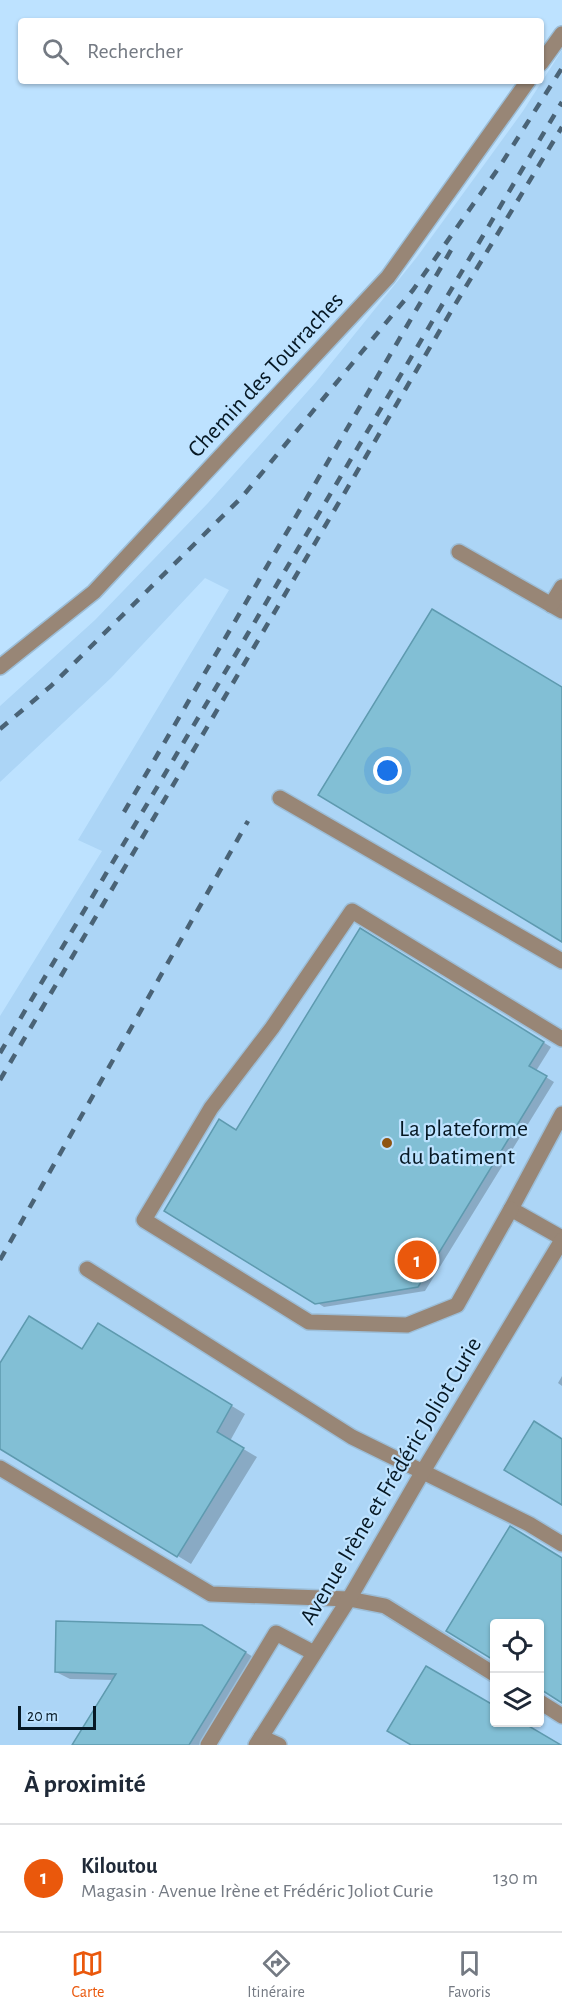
<!DOCTYPE html>
<html lang="fr">
<meta charset="utf-8">
<style>
:root{--surface:#fff;--page:#f2f2f3;--text:#1f2937;--muted:#747a83;--line:#e0e1e3;--accent:#ea580c}
body{margin:0;font-family:"Alegreya Sans",sans-serif;background:var(--page);color:var(--text)}
.controls{position:absolute;right:18px;bottom:18px;display:grid;overflow:hidden;border-radius:6px;box-shadow:0 2px 4px #0004}
.controls button{width:54px;height:54px;display:grid;place-items:center;padding:0;border:0;border-bottom:2px solid var(--line);background:var(--surface);color:var(--text);font:30px sans-serif}
.scale{position:absolute;left:18px;bottom:15px;width:78px;box-sizing:border-box;padding-left:6px;border:3px solid #061824;border-top:0;font-size:16px;line-height:21px;white-space:nowrap;color:#061824;-webkit-text-stroke:4px #bde2ff;paint-order:stroke}
.you{position:absolute;left:388px;top:771px;width:21px;height:21px;margin:-15px;border:4px solid #fff;border-radius:50%;background:#1a73e8;box-shadow:0 0 0 9px #1a73e833}
.badge{display:grid;place-items:center;width:39px;height:39px;border-radius:50%;background:var(--accent);color:#fff;font-size:20px;font-weight:700}
.pin{position:absolute;translate:-50% -50%;border:3px solid #fff;box-shadow:0 2px 6px #0006}
.list{margin:0;padding:0;list-style:none}
h2{display:flex;justify-content:space-between;align-items:center;height:78px;margin:0;padding:0 24px;font-size:26px}
h2 small{font-size:20px;font-weight:400;color:var(--muted)}
.list li{display:grid;grid-template-columns:39px 1fr auto;gap:18px;align-items:center;box-sizing:border-box;height:108px;padding:0 24px;border-top:2px solid var(--line)}
.list b{display:block;font-size:22px;white-space:nowrap}
.list p{margin:0;font-size:20px;white-space:nowrap;color:var(--muted)}
.list em{font-size:20px;font-style:normal;color:var(--muted)}
.icon{flex:none;width:33px;height:33px;fill:none;stroke:currentColor;stroke-width:2;stroke-linecap:round;stroke-linejoin:round}
.map{position:relative;flex:none;width:562px;height:1745px;overflow:hidden}
.search{position:absolute;background:var(--surface);box-shadow:0 2px 4px #0004;left:18px;right:18px;top:18px;height:66px;display:flex;align-items:center;gap:15px;box-sizing:border-box;padding:0 21px;border-radius:6px;color:var(--muted);font-size:22px}
.sheet{height:186px;background:var(--surface)}
nav{display:flex;justify-content:space-around;align-items:center;box-sizing:border-box;height:84px;border-top:2px solid var(--line);background:var(--surface);font-size:16px;color:var(--muted)}
nav a{display:grid;justify-items:center;gap:3px}
nav .on{color:var(--accent)}
.map>svg:first-child{display:block}
</style>
<div class="map">
<svg width="562" height="1745" viewBox="0 0 562 1745">
<rect width="100%" height="100%" fill="#bde2ff"/>
<!-- built -->
<path fill="#acd5f6" fill-rule="evenodd" d="M562 50V1745H0V1016L102 851 78 840 229 590 205 578 111 678 0 782V706L95 620 208 503 316 382 417 257 523 111ZM494 1624H540V1722H494Z"/>
<!-- shadow -->
<g fill="#0003">
<polygon points="360,930 551,1047 536,1071 554,1082 425,1291 324,1307 166,1210 237,1131"/>
<polygon points="112,1333 245,1414 230,1441 257,1457 191,1564 0,1447 0,1366 83,1351"/>
<polygon points="562,1376 562,1386 558,1383"/>
<polygon points="562,1559 562,1701 540,1687 540,1624 494,1624 448,1631"/>
<polygon points="216,1634 258,1660 207,1745 74,1745 114,1680 70,1679 56,1672"/>
</g>
<!-- building -->
<g fill="#82bfd5" stroke="#5e9aaf" stroke-width="1.5">
<polygon points="432,609 562,687 562,942 318,795"/>
<polygon points="360,928 544,1042 529,1066 547,1076 418,1287 315,1304 164,1211 219,1119 236,1130"/>
<polygon points="29,1316 82,1349 98,1323 232,1405 217,1432 244,1448 177,1557 0,1449 0,1363"/>
<polygon points="534,1421 562,1439 562,1505 504,1470"/>
<polygon points="510,1526 562,1558 562,1703 540,1689 540,1623 495,1623 495,1661 446,1631"/>
<polygon points="56,1621 202,1625 246,1652 189,1745 72,1745 116,1674 55,1672"/>
<polygon points="426,1666 495,1706 495,1722 522,1722 561,1745 411,1745 387,1731"/>
</g>
<g fill="none" stroke-linecap="round" stroke-linejoin="round">
<defs>
<g id="service">
<polyline points="459,552 562,611"/>
<polyline points="551,605 562,587"/>
<polyline points="280,798 562,961"/>
<polyline points="562,1114 511,1209 562,1238"/>
<polyline points="511,1209 457,1305 407,1325 309,1322 144,1220 211,1108 272,1028 352,911 562,1039"/>
<polyline points="87,1269 352,1437 529,1524 562,1544"/>
<polyline points="0,1468 211,1594 349,1599 385,1606 494,1674"/>
<polyline points="540,1702 562,1716"/>
<polyline points="261,1737 279,1745"/>
<polyline points="208,1745 276,1633 314,1653"/>
</g>
<g id="minor">
<polyline points="541,63 562,34"/>
<polyline points="0,667 94,592 388,277 528,81"/>
</g>
<polyline id="tertiary" points="256,1745 349,1599 422,1473 562,1240"/>
</defs>
<!-- service casing -->
<use href="#service" stroke="#9cbed8" stroke-width="18"/>
<!-- minor casing -->
<use href="#minor" stroke="#9cbed8" stroke-width="18"/>
<!-- tertiary casing -->
<use href="#tertiary" stroke="#9cbed8" stroke-width="18"/>
<!-- service -->
<use href="#service" stroke="#988676" stroke-width="15"/>
<!-- minor -->
<use href="#minor" stroke="#988676" stroke-width="15"/>
<!-- tertiary -->
<use href="#tertiary" stroke="#988676" stroke-width="15"/>
<!-- rail -->
<g stroke="#4a6376" stroke-width="4.5" stroke-dasharray="10 10" stroke-linecap="butt">
<polyline points="0,729 51,686 242,497 413,290 500,166 562,68"/>
<polyline points="124,812 454,245"/>
<polyline points="0,1053 562,102"/>
<polyline points="0,1080 453,308 562,127"/>
<polyline points="0,1260 248,821"/>
</g>
</g>
<!-- markers -->
<circle fill="#8f5412" stroke="#bde2ff" stroke-width="2" cx="387" cy="1143" r="6"/>
<g text-anchor="middle" dominant-baseline="central" stroke-width="4.5" stroke-linejoin="round" paint-order="stroke">
<!-- street labels -->
<g font-size="24" fill="#061824" stroke="#bde2ff">
<text transform="translate(266 375) rotate(-47)">Chemin des Tourraches</text>
<text transform="translate(391 1481) rotate(-59)">Avenue Irène et Frédéric Joliot Curie</text>
</g>
<!-- poi labels -->
<g font-size="24" fill="#061824" stroke="#bde2ff" text-anchor="start">
<text x="399" y="1129">La plateforme<tspan x="399" dy="28">du batiment</tspan></text>
</g>
</g>
</svg>
<div class="controls">
<button><svg class="icon" aria-label="locate" viewBox="0 0 24 24"><circle cx="12" cy="12" r="6"/><path d="M12 2v4M12 18v4M2 12h4M18 12h4"/></svg></button>
<button><svg class="icon" aria-label="layers" viewBox="0 0 24 24"><path d="M12 4l9 5-9 5-9-5zM3 14l9 5 9-5"/></svg></button>
</div>
<div class="scale">20 m</div>
<div class="you"></div>
<div class="pin badge" style="left:417px;top:1260px">1</div>
<div class="search"><svg class="icon" aria-label="search" viewBox="0 0 24 24"><circle cx="10" cy="10" r="6"/><path d="M15 15l6 6"/></svg>Rechercher</div>
</div>
<section class="sheet">
<h2>À proximité<small></small></h2>
<ul class="list">
<li><span class="badge">1</span><div><b>Kiloutou</b><p>Magasin · Avenue Irène et Frédéric Joliot Curie</p></div><em>130 m</em></li>
</ul>
</section>
<nav>
<a class="on"><svg class="icon" aria-label="map" viewBox="0 0 24 24"><path d="M3 6l6-2 6 2 6-2v14l-6 2-6-2-6 2zM9 4v14M15 6v14"/></svg>Carte</a>
<a><svg class="icon" aria-label="directions" viewBox="0 0 24 24"><path d="M12 3l9 9-9 9-9-9zM9 14v-3h6M13 9l2 2-2 2"/></svg>Itinéraire</a>
<a><svg class="icon" aria-label="saved" viewBox="0 0 24 24"><path d="M7 4h10v16l-5-4-5 4z"/></svg>Favoris</a>
</nav>
